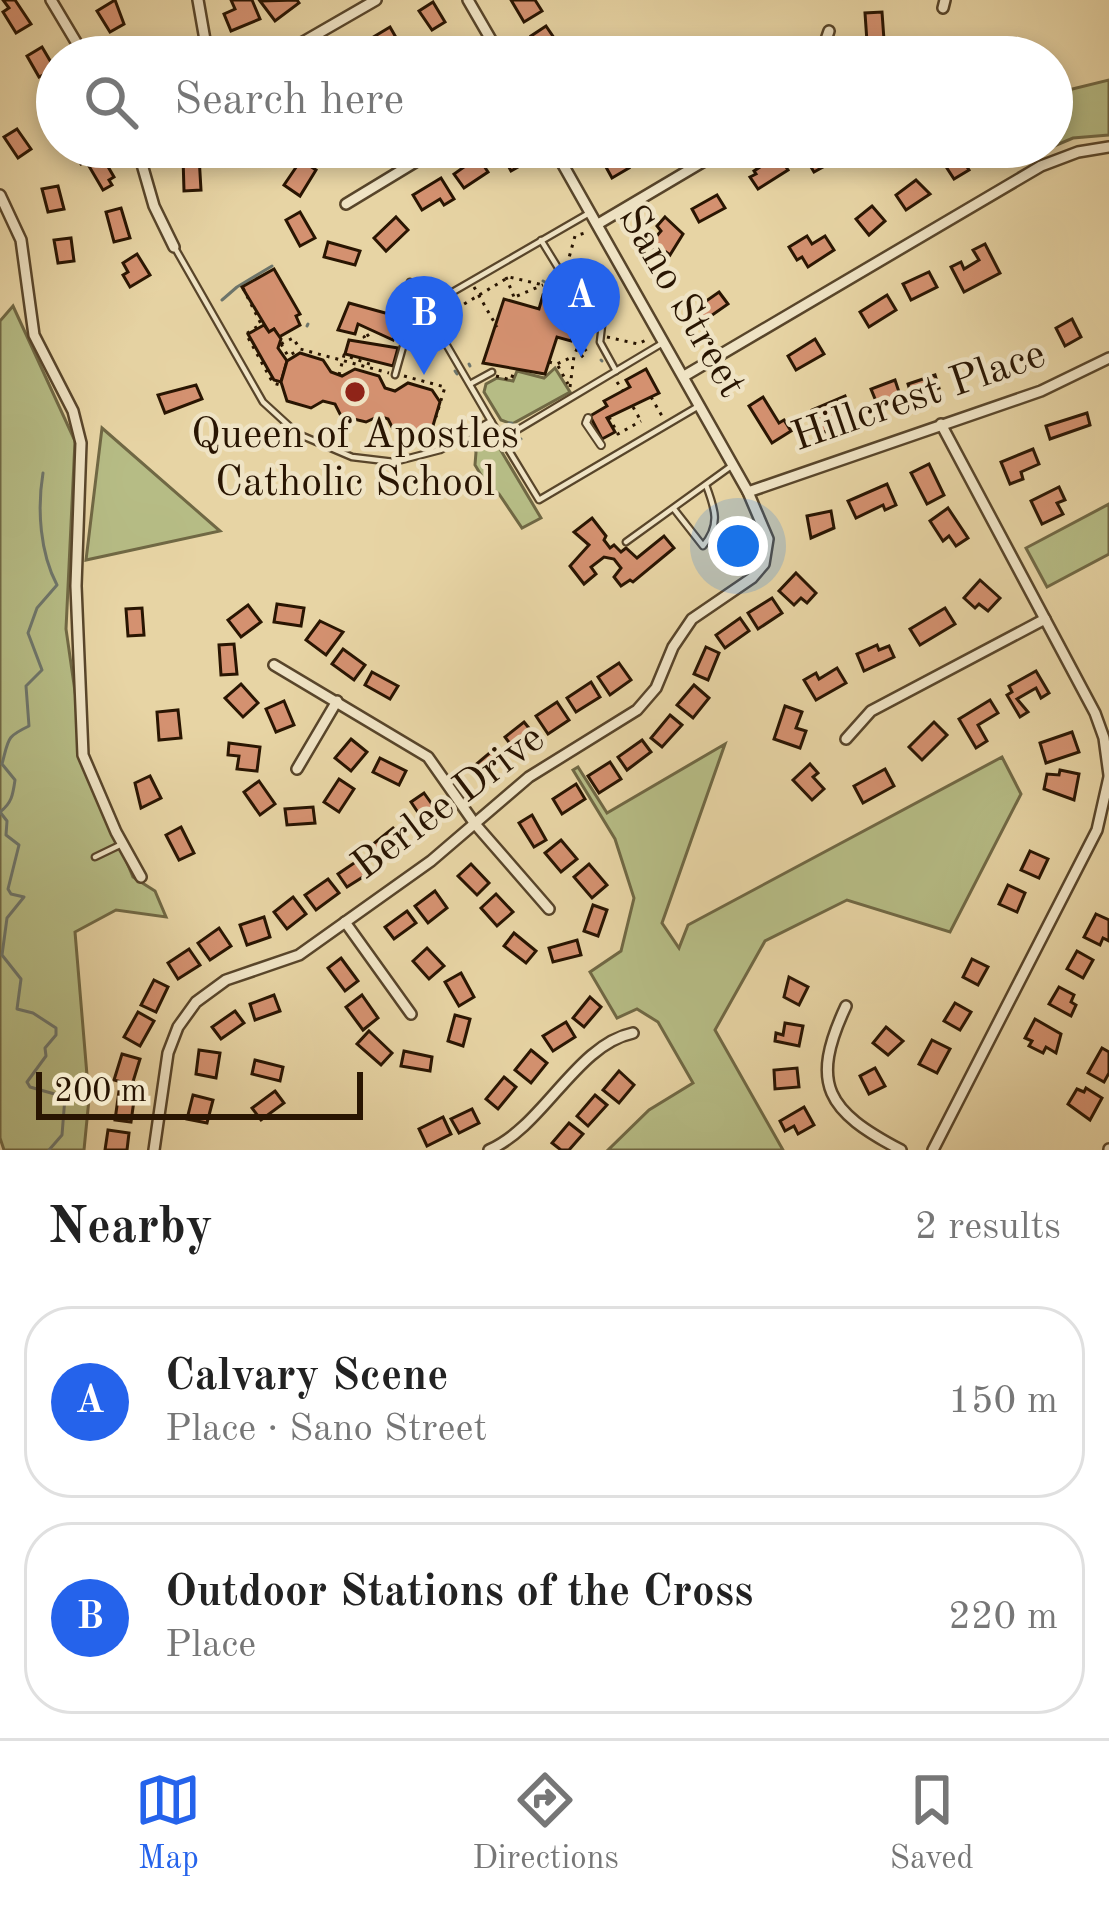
<!DOCTYPE html>
<meta charset="utf-8">
<style>
:root{--surface:#fff;--page:#f6f6f6;--text:#222;--muted:#767676;--line:#e0e0e0;--accent:#2563eb}
body{margin:0;font-family:"Old Standard TT",serif;background:var(--page);color:var(--text)}
.scale{position:absolute;left:36px;bottom:30px;width:327px;box-sizing:border-box;padding-left:12px;border:6px solid #291502;border-top:0;font-size:33px;line-height:42px;white-space:nowrap;color:#291502;-webkit-text-stroke:9px #efe3c4;paint-order:stroke}
.you{position:absolute;left:738px;top:546px;width:42px;height:42px;margin:-30px;border:9px solid #fff;border-radius:50%;background:#1a73e8;box-shadow:0 0 0 18px #1a73e833}
.badge{display:grid;place-items:center;width:78px;height:78px;border-radius:50%;background:var(--accent);color:#fff;font-size:39px;font-weight:700}
.pin{position:absolute;translate:-50% -99px;filter:drop-shadow(0 3px 6px #0008)}
.pin::after{content:'';position:absolute;top:63px;width:42px;height:36px;background:inherit;clip-path:polygon(0 0,100% 0,50% 100%)}
.list{margin:0;padding:0;list-style:none}
h2{display:flex;justify-content:space-between;align-items:center;height:156px;margin:0;padding:0 48px;font-size:51px}
h2 small{font-size:39px;font-weight:400;color:var(--muted)}
.list li{display:grid;grid-template-columns:78px 1fr auto;gap:36px;align-items:center;box-sizing:border-box;height:192px;margin:0 24px 24px;padding:0 24px;border:3px solid var(--line);border-radius:48px}
.list b{display:block;font-size:45px;white-space:nowrap}
.list p{margin:0;font-size:39px;white-space:nowrap;color:var(--muted)}
.list em{font-size:39px;font-style:normal;color:var(--muted)}
.icon{flex:none;width:66px;height:66px;fill:none;stroke:currentColor;stroke-width:2;stroke-linecap:round;stroke-linejoin:round}
.map{position:relative;flex:none;width:1109px;height:1150px;overflow:hidden}
.search{position:absolute;background:var(--surface);box-shadow:0 6px 18px #0003;left:36px;right:36px;top:36px;height:132px;display:flex;align-items:center;gap:30px;box-sizing:border-box;padding:0 42px;border-radius:66px;color:var(--muted);font-size:45px}
.sheet{height:588px;background:var(--surface)}
nav{display:flex;justify-content:space-around;align-items:center;box-sizing:border-box;height:168px;border-top:3px solid var(--line);background:var(--surface);font-size:33px;color:var(--muted)}
nav a{display:grid;justify-items:center;gap:6px}
nav .on{color:var(--accent)}
.map>svg:first-child{display:block}
</style>
<div class="map">
<svg width="1109" height="1150" viewBox="0 0 1109 1150">
<rect width="100%" height="100%" fill="#e7d4a4"/>
<filter id="stains"><feTurbulence type="fractalNoise" baseFrequency=".00167" numOctaves="4"/><feColorMatrix values="0 0 0 0 .2 0 0 0 0 .09 0 0 0 0 .02 0 0 0 .5 -.17"/></filter>
<radialGradient id="worn" r=".72"><stop offset=".6" stop-color="#630" stop-opacity="0"/><stop offset="1" stop-color="#630" stop-opacity=".3"/></radialGradient>
<!-- green -->
<g fill="#b6bc85" stroke="#706844" stroke-width="3">
<polygon points="1109,80 1109,135 1073,138 1052,147 1052,94"/>
<polygon points="13,306 75,441 66,629 85,761 133,877 155,891 166,917 116,910 75,932 89,1099 84,1150 4,1150 0,1138 0,321"/>
<polygon points="555,368 570,392 512,424 501,420 484,392 486,384 497,378 513,381 517,371 544,378"/>
<polygon points="102,428 220,531 86,560"/>
<polygon points="482,434 494,439 541,518 522,528 499,494 487,485 475,465 476,452 471,442"/>
<polygon points="1109,504 1109,554 1047,587 1026,548"/>
<polygon points="725,744 662,923 679,948 688,925 1002,757 1021,794 950,932 847,900 765,941 715,1030 783,1150 608,1150 649,1110 693,1083 658,1022 637,1009 617,1018 590,972 621,951 634,898 615,839 573,770 578,767 607,813"/>
</g>
<g fill="none" stroke-linecap="round" stroke-linejoin="round">
<!-- stream -->
<g stroke="#6d756b" stroke-width="3">
<polyline points="543,281 545,282"/>
<polyline points="222,300 237,287 272,266"/>
<polyline points="307,326 308,324"/>
<polyline points="601,360 602,361"/>
<polyline points="469,364 470,366"/>
<polyline points="455,371 457,374"/>
<polyline points="509,423 512,423"/>
<polyline points="519,440 521,439"/>
<polyline points="471,441 473,440"/>
<path d="M43 473C37 509 40 553 57 585L37 608 28 633 42 670 26 686 29 726C6 737 9 738 2 764L15 780C13 794 12 803 0 812L7 821 6 835 19 845 8 889 11 894 24 897 7 918 2 955 21 979 17 1009 33 1013 56 1028V1035L45 1048 46 1056 27 1082 30 1087 65 1097 62 1135 49 1150"/>
</g>
</g>
<!-- building -->
<g fill="#d49170" stroke="#291502" stroke-width="3">
<polygon points="3,0 15,0 31,24 16,33 3,12 9,8"/>
<polygon points="115,0 124,24 110,32 97,11"/>
<polygon points="231,0 252,0 260,19 231,31 224,14 235,9"/>
<polygon points="297,0 299,3 275,21 260,1"/>
<polygon points="511,0 535,0 542,11 524,22"/>
<polygon points="433,2 445,22 432,30 419,11"/>
<polygon points="882,12 884,40 867,42 865,13"/>
<polygon points="546,26 567,57 546,57 531,36"/>
<polygon points="390,27 398,41 378,53 370,39"/>
<polygon points="151,42 152,56 121,57 120,45"/>
<polygon points="42,47 55,69 39,77 27,56"/>
<polygon points="17,129 31,149 18,158 4,137"/>
<polygon points="87,147 100,153 114,177 109,180 112,185 103,190 86,161 81,164 75,154"/>
<polygon points="330,147 358,147 360,150 331,165 323,151"/>
<polygon points="498,147 519,147 527,162 511,171"/>
<polygon points="799,147 827,147 830,153 818,159 823,167 814,172"/>
<polygon points="617,148 629,168 612,178 601,158"/>
<polygon points="956,149 969,170 954,179 941,159"/>
<polygon points="778,155 788,170 758,189 750,177 756,174 754,171"/>
<polygon points="199,156 201,190 184,191 183,157"/>
<polygon points="478,157 488,172 464,188 454,174"/>
<polygon points="301,160 316,170 300,196 284,185"/>
<polygon points="441,178 454,199 444,205 440,199 422,210 413,195"/>
<polygon points="916,180 930,194 906,210 896,195"/>
<polygon points="58,186 64,209 48,212 42,189"/>
<polygon points="717,195 725,208 699,222 692,209"/>
<polygon points="872,206 885,221 869,235 856,219"/>
<polygon points="121,208 130,238 114,242 106,212"/>
<polygon points="300,212 315,238 300,246 286,220"/>
<polygon points="396,217 408,230 386,251 374,238"/>
<polygon points="665,217 683,234 670,255 666,252 662,256 649,245 661,231 657,226"/>
<polygon points="807,236 812,244 825,236 834,250 808,267 802,257 797,260 789,247"/>
<polygon points="71,238 74,261 58,263 54,240"/>
<polygon points="328,242 360,251 355,265 324,257"/>
<polygon points="985,244 1000,273 964,292 951,267 961,262 964,269 979,260 973,250"/>
<polygon points="137,254 150,275 130,287 123,275 128,272 123,263"/>
<polygon points="274,269 300,314 296,316 300,325 279,337 274,329 269,332 242,287"/>
<polygon points="929,272 937,287 911,300 903,284"/>
<polygon points="719,292 728,304 698,325 689,313"/>
<polygon points="543,295 580,304 571,341 557,337 545,374 483,363 504,299 539,309"/>
<polygon points="887,295 896,310 869,327 860,312"/>
<polygon points="349,303 400,317 393,340 358,324 355,334 338,330"/>
<polygon points="1072,319 1081,337 1065,346 1056,328"/>
<polygon points="264,325 269,332 274,329 281,339 278,348 287,361 281,382 274,380 248,334"/>
<polygon points="815,339 824,354 796,370 788,356"/>
<polygon points="349,340 398,348 393,366 345,354"/>
<polygon points="300,353 323,360 331,372 342,376 355,369 379,376 385,388 395,391 408,383 432,390 440,402 432,429 419,437 394,431 388,419 379,416 366,422 341,416 335,404 323,401 311,408 287,401 281,382 287,361"/>
<polygon points="646,369 659,393 607,418 615,432 602,439 590,416 607,406 604,401 630,387 626,380"/>
<polygon points="935,375 939,388 912,397 908,384"/>
<polygon points="895,380 901,398 878,406 871,389"/>
<polygon points="196,385 202,399 165,413 158,395"/>
<polygon points="845,396 854,420 822,433 812,410"/>
<polygon points="763,397 779,423 784,420 791,431 772,443 749,406"/>
<polygon points="1087,413 1090,425 1050,439 1046,426"/>
<polygon points="1033,449 1039,464 1021,472 1023,479 1010,484 1001,462"/>
<polygon points="929,464 944,495 927,504 911,473"/>
<polygon points="887,484 896,505 885,510 883,505 856,518 848,501"/>
<polygon points="1059,487 1065,500 1057,503 1063,514 1042,524 1031,501"/>
<polygon points="948,508 968,538 956,546 949,536 943,541 930,521"/>
<polygon points="831,511 834,528 811,538 807,516"/>
<polygon points="592,518 606,536 604,540 610,548 614,545 621,552 626,548 637,558 664,536 674,548 633,582 630,580 621,586 614,577 621,568 614,559 604,557 591,567 596,574 584,584 570,566 589,545 574,532"/>
<polygon points="796,573 816,593 807,603 801,598 794,605 779,591"/>
<polygon points="980,580 1000,598 988,611 979,604 975,608 964,598"/>
<polygon points="772,598 782,613 758,629 748,613"/>
<polygon points="277,604 304,608 301,626 274,622"/>
<polygon points="248,605 261,622 241,637 228,620"/>
<polygon points="142,608 144,635 128,636 126,609"/>
<polygon points="945,608 955,624 920,645 910,629"/>
<polygon points="740,618 749,631 725,648 716,635"/>
<polygon points="320,621 343,632 326,655 306,640"/>
<polygon points="234,644 237,674 221,675 219,645"/>
<polygon points="877,645 879,650 889,646 894,657 864,671 857,654"/>
<polygon points="706,647 719,653 708,680 694,674"/>
<polygon points="343,649 365,665 354,680 332,664"/>
<polygon points="619,663 631,680 610,695 598,677"/>
<polygon points="837,668 846,683 816,700 804,680 816,673 819,679"/>
<polygon points="1036,671 1049,693 1041,698 1036,688 1017,699 1028,712 1020,717 1007,695 1012,692 1009,686"/>
<polygon points="372,672 398,686 390,699 365,685"/>
<polygon points="591,682 600,697 576,712 567,698"/>
<polygon points="241,684 258,703 243,717 225,698"/>
<polygon points="694,685 709,698 693,718 677,705"/>
<polygon points="990,700 998,713 978,725 987,741 976,748 959,719"/>
<polygon points="284,701 294,725 276,732 266,709"/>
<polygon points="557,702 569,720 548,734 536,716"/>
<polygon points="785,706 802,712 796,728 806,731 800,748 774,739"/>
<polygon points="178,710 181,738 159,740 157,712"/>
<polygon points="670,715 682,725 662,747 651,738"/>
<polygon points="524,722 537,738 517,753 505,737"/>
<polygon points="934,722 947,735 922,760 909,747"/>
<polygon points="1072,732 1079,752 1046,763 1040,743"/>
<polygon points="351,739 367,752 351,771 335,758"/>
<polygon points="642,740 651,752 627,770 618,757"/>
<polygon points="229,743 260,747 257,771 237,769 239,756 228,755"/>
<polygon points="493,750 503,761 482,779 473,767"/>
<polygon points="380,758 406,771 399,785 373,772"/>
<polygon points="610,762 621,779 599,793 588,776"/>
<polygon points="810,764 818,773 813,777 824,789 812,800 793,780"/>
<polygon points="885,769 894,786 863,803 854,786"/>
<polygon points="1060,770 1079,774 1074,800 1044,789 1047,774 1059,775"/>
<polygon points="150,776 161,798 141,808 135,783"/>
<polygon points="339,779 354,789 339,812 324,802"/>
<polygon points="259,781 275,804 260,815 244,792"/>
<polygon points="576,784 585,799 562,814 553,799"/>
<polygon points="424,793 441,817 427,826 411,802"/>
<polygon points="313,807 315,823 287,825 285,809"/>
<polygon points="532,815 546,840 534,847 519,823"/>
<polygon points="181,827 194,853 179,860 166,835"/>
<polygon points="393,828 406,844 380,864 367,849"/>
<polygon points="561,840 577,859 561,872 545,853"/>
<polygon points="1030,851 1048,859 1039,878 1021,870"/>
<polygon points="357,861 366,875 347,887 338,874"/>
<polygon points="471,864 489,883 477,895 458,876"/>
<polygon points="589,864 607,885 592,898 574,877"/>
<polygon points="328,879 339,893 316,910 305,895"/>
<polygon points="1008,885 1025,893 1017,912 999,904"/>
<polygon points="435,891 447,908 428,923 415,906"/>
<polygon points="496,894 513,912 497,926 481,908"/>
<polygon points="293,897 306,914 287,929 274,912"/>
<polygon points="593,905 607,910 598,936 584,931"/>
<polygon points="407,911 416,923 394,939 385,927"/>
<polygon points="1096,914 1109,920 1109,941 1103,938 1100,945 1084,937"/>
<polygon points="264,917 270,937 247,945 240,925"/>
<polygon points="219,928 231,946 210,960 198,943"/>
<polygon points="514,933 536,951 526,963 504,946"/>
<polygon points="577,940 581,955 553,962 549,948"/>
<polygon points="427,948 444,966 429,979 413,961"/>
<polygon points="189,949 200,965 178,979 168,963"/>
<polygon points="1077,951 1093,960 1083,978 1067,969"/>
<polygon points="341,958 358,981 345,991 328,968"/>
<polygon points="972,959 988,967 978,985 963,977"/>
<polygon points="461,973 474,997 459,1006 445,982"/>
<polygon points="789,977 808,987 799,1005 784,997"/>
<polygon points="154,980 168,987 156,1012 141,1005"/>
<polygon points="1059,987 1074,995 1071,1002 1076,1005 1071,1016 1049,1004"/>
<polygon points="274,995 280,1011 255,1020 250,1004"/>
<polygon points="362,995 378,1018 363,1030 346,1007"/>
<polygon points="590,997 601,1007 584,1027 573,1018"/>
<polygon points="955,1003 971,1012 960,1030 944,1021"/>
<polygon points="235,1011 244,1023 221,1039 212,1027"/>
<polygon points="138,1012 154,1021 140,1046 124,1037"/>
<polygon points="455,1015 470,1019 463,1046 448,1041"/>
<polygon points="1035,1019 1061,1034 1056,1053 1046,1047 1043,1053 1029,1046 1032,1041 1025,1038"/>
<polygon points="566,1022 575,1037 553,1051 543,1036"/>
<polygon points="785,1023 803,1026 799,1046 775,1041 776,1033 783,1035"/>
<polygon points="886,1027 903,1041 888,1055 873,1043"/>
<polygon points="369,1031 392,1053 381,1065 357,1044"/>
<polygon points="932,1040 950,1049 937,1073 919,1064"/>
<polygon points="1102,1048 1109,1052 1109,1073 1104,1082 1088,1073"/>
<polygon points="199,1050 220,1053 216,1078 196,1074"/>
<polygon points="531,1050 547,1063 531,1083 515,1070"/>
<polygon points="404,1051 432,1057 430,1071 401,1066"/>
<polygon points="122,1054 140,1059 132,1085 114,1080"/>
<polygon points="255,1060 283,1067 280,1081 252,1074"/>
<polygon points="797,1068 799,1087 775,1089 774,1070"/>
<polygon points="875,1068 885,1086 869,1094 860,1076"/>
<polygon points="619,1071 634,1085 619,1103 603,1090"/>
<polygon points="504,1077 516,1087 498,1109 486,1099"/>
<polygon points="1086,1088 1102,1098 1090,1120 1068,1104 1077,1089 1084,1092"/>
<polygon points="119,1091 135,1093 131,1122 115,1120"/>
<polygon points="275,1091 284,1103 261,1120 252,1108"/>
<polygon points="193,1095 213,1100 207,1123 187,1119"/>
<polygon points="595,1095 607,1105 588,1126 577,1116"/>
<polygon points="804,1107 814,1125 798,1134 794,1126 785,1131 780,1121"/>
<polygon points="472,1109 479,1123 459,1133 451,1119"/>
<polygon points="443,1117 451,1134 427,1146 419,1129"/>
<polygon points="569,1123 583,1134 569,1150 561,1150 552,1143"/>
<polygon points="108,1130 129,1133 127,1150 105,1150"/>
</g>
<g fill="none" stroke-linecap="round" stroke-linejoin="round">
<defs>
<g id="service">
<polyline points="541,240 560,271 595,281 606,292 600,342 616,371"/>
<polyline points="175,248 263,402 298,434 352,457 394,462 440,450 491,421 539,500 697,407"/>
<polyline points="395,375 408,329 425,308 410,282"/>
<polyline points="470,384 492,372"/>
<polyline points="491,421 425,308 591,212"/>
<polyline points="502,439 661,344"/>
<path d="M674 509 703 546C721 525 715 509 706 485"/>
<polyline points="626,542 734,464"/>
<polyline points="95,857 122,844"/>
</g>
<g id="pedestrian">
<polyline points="559,294 586,302 580,327"/>
<polyline points="588,418 586,423 601,445"/>
</g>
<g id="minor">
<polyline points="51,0 85,57"/>
<polyline points="198,0 208,57"/>
<polyline points="468,0 501,57"/>
<polyline points="943,8 945,0"/>
<polyline points="268,57 291,49 376,0"/>
<polyline points="820,57 829,31"/>
<polyline points="137,147 154,206 174,247"/>
<polyline points="0,195 21,240 34,335 73,411 81,443 76,586 83,755 116,832 141,877"/>
<polyline points="346,204 440,147"/>
<polyline points="598,224 728,147"/>
<polyline points="686,375 1041,166 1078,152 1109,147"/>
<polyline points="941,424 1095,713 1104,738 1109,775"/>
<polyline points="748,492 1041,391 1109,358"/>
<polyline points="274,665 428,757 475,824 549,909"/>
<polyline points="846,739 871,711 1045,619"/>
<polyline points="297,769 337,701"/>
<polyline points="345,922 411,1014"/>
<path d="M846 1006C809 1085 827 1111 901 1150"/>
<polyline points="154,1150 168,1053 178,1027 196,1002 226,980 299,955 431,861 529,777 637,710 656,688 673,647 692,619 752,578 764,564 768,539 748,492 553,147"/>
<path d="M489 1150C544 1126 576 1045 633 1033"/>
<polyline points="933,1150 1097,830 1109,777"/>
<polyline points="1109,1150 1109,1149"/>
</g>
</defs>
<!-- service casing -->
<use href="#service" stroke="#58452a" stroke-width="9"/>
<!-- pedestrian casing -->
<use href="#pedestrian" stroke="#58452a" stroke-width="10"/>
<!-- minor casing -->
<use href="#minor" stroke="#58452a" stroke-width="14"/>
<!-- path -->
<g stroke="#291502" stroke-width="3" stroke-dasharray="3 6" stroke-linecap="butt">
<polyline points="567,265 575,236 588,232"/>
<polyline points="506,277 516,302"/>
<polyline points="474,287 497,327"/>
<polyline points="243,288 261,324 246,334 273,383 280,385"/>
<polyline points="517,296 543,285"/>
<polyline points="441,318 509,277 552,287"/>
<polygon points="367,334 369,337 365,339 364,337"/>
<polyline points="607,337 638,344 648,339"/>
<polyline points="281,344 293,338 300,349 389,373"/>
<polyline points="281,344 288,356 299,350"/>
<polyline points="581,357 587,352 582,345"/>
<polyline points="549,362 557,364 572,357"/>
<polyline points="558,366 568,384"/>
<polyline points="339,375 344,355 372,365"/>
<polyline points="404,376 445,387 436,417"/>
<polyline points="496,376 511,380 515,368"/>
<polyline points="617,382 623,391"/>
<polyline points="570,387 574,356 583,334"/>
<polyline points="651,397 662,416"/>
<polyline points="633,407 641,421"/>
<polyline points="609,417 618,434 641,421"/>
</g>
<!-- service -->
<use href="#service" stroke="#efe3c4" stroke-width="4.5"/>
<!-- pedestrian -->
<use href="#pedestrian" stroke="#efe3c4" stroke-width="6"/>
<!-- minor -->
<use href="#minor" stroke="#efe3c4" stroke-width="9"/>
</g>
<!-- markers -->
<circle fill="#8f2418" stroke="#efe3c4" stroke-width="4.5" cx="355" cy="392" r="12"/>
<g text-anchor="middle" dominant-baseline="central" stroke-width="9" stroke-linejoin="round" paint-order="stroke">
<!-- street labels -->
<g font-size="42" fill="#291502" stroke="#efe3c4">
<text transform="translate(681 302) rotate(60)">Sano Street</text>
<text transform="translate(919 397) rotate(-19)">Hillcrest Place</text>
<text transform="translate(449 803) rotate(-37)">Berlee Drive</text>
</g>
<!-- poi labels -->
<g font-size="42" fill="#291502" stroke="#efe3c4">
<text x="355" y="436">Queen of Apostles<tspan x="355" dy="48">Catholic School</tspan></text>
</g>
</g>
<rect width="100%" height="100%" filter="url(#stains)"/>
<rect width="100%" height="100%" fill="url(#worn)"/>
</svg>
<div class="scale">200 m</div>
<div class="you"></div>
<div class="pin badge" style="left:581px;top:357px">A</div>
<div class="pin badge" style="left:424px;top:375px">B</div>
<div class="search"><svg class="icon" aria-label="search" viewBox="0 0 24 24"><circle cx="10" cy="10" r="6"/><path d="M15 15l6 6"/></svg>Search here</div>
</div>
<section class="sheet">
<h2>Nearby<small>2 results</small></h2>
<ul class="list">
<li><span class="badge">A</span><div><b>Calvary Scene</b><p>Place · Sano Street</p></div><em>150 m</em></li>
<li><span class="badge">B</span><div><b>Outdoor Stations of the Cross</b><p>Place</p></div><em>220 m</em></li>
</ul>
</section>
<nav>
<a class="on"><svg class="icon" aria-label="map" viewBox="0 0 24 24"><path d="M3 6l6-2 6 2 6-2v14l-6 2-6-2-6 2zM9 4v14M15 6v14"/></svg>Map</a>
<a><svg class="icon" aria-label="directions" viewBox="0 0 24 24"><path d="M12 3l9 9-9 9-9-9zM9 14v-3h6M13 9l2 2-2 2"/></svg>Directions</a>
<a><svg class="icon" aria-label="saved" viewBox="0 0 24 24"><path d="M7 4h10v16l-5-4-5 4z"/></svg>Saved</a>
</nav>
